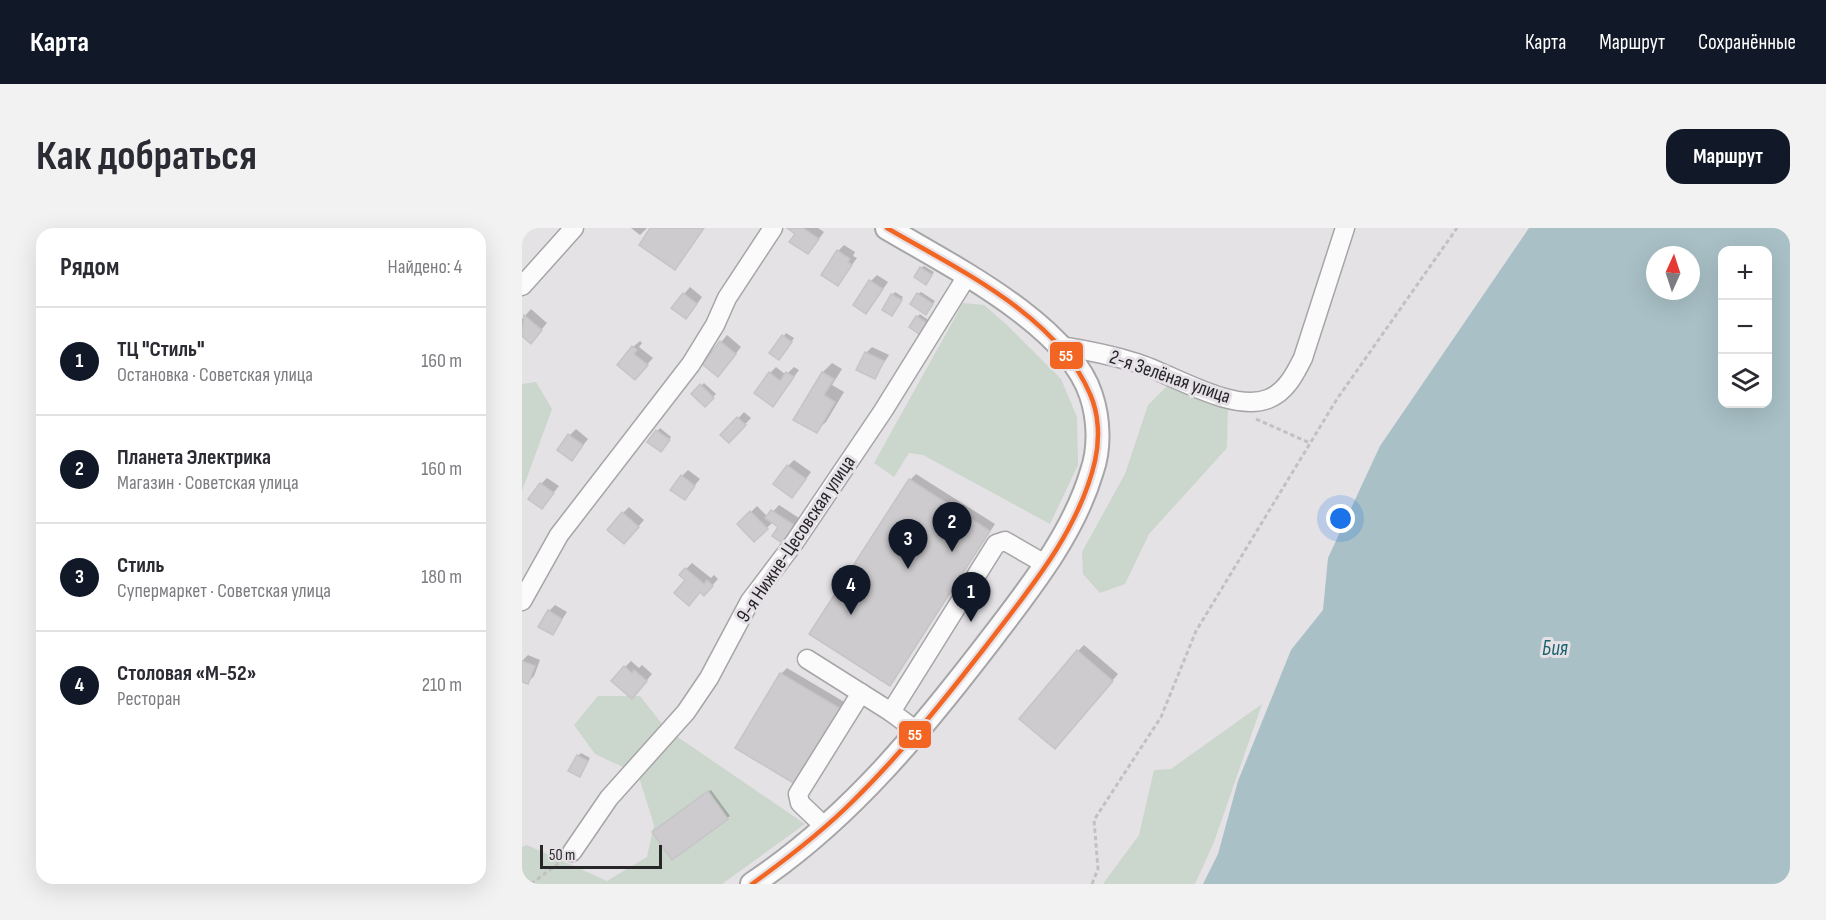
<!DOCTYPE html>
<html lang="ru">
<meta charset="utf-8">
<style>
:root{--surface:#fff;--page:#f2f2f3;--text:#2b2b33;--muted:#7c7c81;--line:#e1e1e2;--accent:#111827}
body{margin:0;font-family:"Sofia Sans Condensed",sans-serif;background:var(--page);color:var(--text)}
.controls{position:absolute;right:18px;top:18px;display:grid;overflow:hidden;border-radius:12px;box-shadow:0 6px 24px #0002}
.controls button{width:54px;height:54px;display:grid;place-items:center;padding:0;border:0;border-bottom:2px solid var(--line);background:var(--surface);color:var(--text);font:30px sans-serif}
.compass{position:absolute;left:1124px;top:18px;width:54px;height:54px;border-radius:50%;background:var(--surface);box-shadow:0 6px 24px #0002;rotate:3deg}
.scale{position:absolute;left:18px;bottom:15px;width:122px;box-sizing:border-box;padding-left:6px;border:3px solid #272628;border-top:0;font-size:16px;line-height:21px;white-space:nowrap;color:#272628;-webkit-text-stroke:4px #e5e1e6;paint-order:stroke}
.you{position:absolute;left:819px;top:291px;width:21px;height:21px;margin:-15px;border:4px solid #fff;border-radius:50%;background:#1a73e8;box-shadow:0 0 0 9px #1a73e833}
.badge{display:grid;place-items:center;width:39px;height:39px;border-radius:50%;background:var(--accent);color:#fff;font-size:20px;font-weight:700}
.pin{position:absolute;translate:-50% -50px;filter:drop-shadow(0 2px 3px #0008)}
.pin::after{content:'';position:absolute;top:32px;width:21px;height:18px;background:inherit;clip-path:polygon(0 0,100% 0,50% 100%)}
.list{margin:0;padding:0;list-style:none}
h2{display:flex;justify-content:space-between;align-items:center;height:78px;margin:0;padding:0 24px;font-size:26px}
h2 small{font-size:20px;font-weight:400;color:var(--muted)}
.list li{display:grid;grid-template-columns:39px 1fr auto;gap:18px;align-items:center;box-sizing:border-box;height:108px;padding:0 24px;border-top:2px solid var(--line)}
.list b{display:block;font-size:22px;white-space:nowrap}
.list p{margin:0;font-size:20px;white-space:nowrap;color:var(--muted)}
.list em{font-size:20px;font-style:normal;color:var(--muted)}
.icon{flex:none;width:33px;height:33px;fill:none;stroke:currentColor;stroke-width:2;stroke-linecap:round;stroke-linejoin:round}
.map{position:relative;flex:none;width:1268px;height:656px;overflow:hidden;border-radius:18px}
header{display:flex;align-items:center;gap:36px;box-sizing:border-box;height:84px;padding:0 30px;background:var(--accent);color:#fff}
header strong{font-size:28px}
nav{display:flex;gap:33px;margin-inline-start:auto;font-size:21px}
.intro{display:flex;align-items:center;justify-content:space-between;box-sizing:border-box;height:144px;padding:0 36px}
h1{margin:0;font-size:42px}
.button{padding:15px 27px;border-radius:18px;background:var(--accent);color:#fff;font-size:21px;font-weight:700}
main{display:flex;gap:36px;padding:0 36px}
aside{flex:1;background:var(--surface);border-radius:18px;box-shadow:0 6px 24px #0002}
.map>svg:first-child{display:block}
</style>
<header>
<strong>Карта</strong>
<nav><a>Карта</a><a>Маршрут</a><a>Сохранённые</a></nav>
</header>
<div class="intro"><h1>Как добраться</h1><a class="button">Маршрут</a></div>
<main>
<aside>
<h2>Рядом<small>Найдено: 4</small></h2>
<ul class="list">
<li><span class="badge">1</span><div><b>ТЦ &quot;Стиль&quot;</b><p>Остановка · Советская улица</p></div><em>160 m</em></li>
<li><span class="badge">2</span><div><b>Планета Электрика</b><p>Магазин · Советская улица</p></div><em>160 m</em></li>
<li><span class="badge">3</span><div><b>Стиль</b><p>Супермаркет · Советская улица</p></div><em>180 m</em></li>
<li><span class="badge">4</span><div><b>Столовая «М-52»</b><p>Ресторан</p></div><em>210 m</em></li>
</ul>
</aside>
<div class="map">
<svg width="1268" height="656" viewBox="0 0 1268 656">
<rect width="100%" height="100%" fill="#e4e2e5"/>
<!-- green -->
<g fill="#cbd6cc">
<polygon points="441,75 462,77 484,96 539,151 555,189 556,237 528,296 401,227 387,225 372,249 352,235"/>
<polygon points="14,154 30,181 0,263 0,156"/>
<polygon points="645,158 680,159 706,177 705,220 627,306 603,356 578,365 561,346 560,324 603,246 626,177"/>
<polygon points="76,468 118,468 144,501 283,596 200,656 0,656 0,619 5,617 85,653 125,629 132,597 116,546 73,526 52,497"/>
<polygon points="740,476 692,614 673,656 581,656 617,607 632,542 649,541"/>
</g>
<!-- water -->
<path fill="#a8c0c6" fill-rule="evenodd" d="M1007 0H1268V656H681L696 626 716 553 769 422 801 382 806 330 858 218ZM1200 22H1246V176H1200ZM1133 27H1169V63H1133Z"/>
<!-- shadow -->
<g fill="#0003">
<polygon points="109,0 125,0 118,7"/>
<polygon points="130,0 182,0 153,40"/>
<polygon points="268,0 296,0 302,4 286,25 275,5"/>
<polygon points="322,17 333,24 331,28 335,30 316,56 316,23"/>
<polygon points="402,38 412,44 406,52 399,40"/>
<polygon points="355,47 366,54 350,77 349,53"/>
<polygon points="168,59 180,69 170,83 151,79"/>
<polygon points="373,64 381,69 370,86 370,67"/>
<polygon points="399,64 413,73 406,82 396,66"/>
<polygon points="9,81 25,95 9,114 0,106 0,91"/>
<polygon points="398,86 409,94 403,103 395,89"/>
<polygon points="264,105 272,110 260,128 249,125"/>
<polygon points="205,107 219,119 202,141 182,135"/>
<polygon points="118,113 120,115 117,119 131,130 113,150 111,119"/>
<polygon points="350,119 367,127 353,149 344,125"/>
<polygon points="310,135 320,141 310,157 322,164 304,194 294,203 301,144"/>
<polygon points="254,139 264,147 272,139 277,142 251,177 248,145"/>
<polygon points="182,155 194,166 183,177 171,166"/>
<polygon points="222,184 229,190 213,207 201,207"/>
<polygon points="138,200 149,209 141,220 127,214"/>
<polygon points="54,201 66,211 55,225 48,207"/>
<polygon points="272,232 289,244 276,262 266,238"/>
<polygon points="166,242 178,251 162,270 160,248"/>
<polygon points="394,246 473,296 367,456 388,252"/>
<polygon points="25,250 37,258 20,279 19,256"/>
<polygon points="257,277 277,290 266,307 251,294 232,312 217,296 235,278 246,289"/>
<polygon points="107,279 122,292 108,308 101,285"/>
<polygon points="170,335 189,350 192,347 196,351 188,360 178,363 165,352 164,341"/>
<polygon points="33,377 45,384 31,405 27,383"/>
<polygon points="562,417 596,446 539,513 556,423"/>
<polygon points="6,427 18,432 12,448 6,454 0,452 0,433"/>
<polygon points="109,433 117,440 120,437 130,446 116,463 103,439"/>
<polygon points="265,440 324,475 279,548 259,446"/>
<polygon points="59,525 68,530 60,545 56,528"/>
<polygon points="189,562 208,588 205,590 134,601"/>
</g>
<!-- building -->
<g fill="#cdcbcd" stroke="#c6c4c6" stroke-width="1.5">
<polygon points="128,0 182,0 153,42 117,17"/>
<polygon points="265,0 281,0 297,11 286,26 267,14 273,6"/>
<polygon points="315,22 328,31 326,34 330,37 316,58 299,47"/>
<polygon points="398,39 410,47 404,57 392,49"/>
<polygon points="347,52 361,61 344,86 331,77"/>
<polygon points="161,65 175,76 164,91 149,80"/>
<polygon points="395,65 411,76 404,87 388,76"/>
<polygon points="369,66 380,72 370,88 360,82"/>
<polygon points="2,87 20,102 9,116 0,108"/>
<polygon points="394,88 408,97 400,108 387,99"/>
<polygon points="260,107 270,114 257,132 247,125"/>
<polygon points="198,113 214,126 196,149 180,136"/>
<polygon points="110,118 115,122 112,126 126,137 113,152 95,137"/>
<polygon points="343,124 362,133 353,151 334,142"/>
<polygon points="247,144 258,153 264,144 272,149 251,179 232,165"/>
<polygon points="300,144 312,151 302,167 313,174 295,205 271,192"/>
<polygon points="178,156 192,170 183,179 169,166"/>
<polygon points="215,189 224,197 207,215 198,207"/>
<polygon points="134,202 148,212 139,224 125,214"/>
<polygon points="46,206 61,217 50,233 35,222"/>
<polygon points="265,237 284,251 270,270 251,256"/>
<polygon points="159,247 173,258 163,272 148,262"/>
<polygon points="387,251 468,303 368,458 287,406"/>
<polygon points="18,255 32,265 20,281 6,271"/>
<polygon points="249,282 272,297 260,315 250,308 256,299 243,290"/>
<polygon points="228,283 246,301 232,314 215,296"/>
<polygon points="100,284 117,299 102,316 85,302"/>
<polygon points="163,340 182,356 185,352 191,358 182,368 178,364 167,378 152,365 163,352 157,347"/>
<polygon points="26,382 40,391 31,407 16,399"/>
<polygon points="555,422 591,453 533,521 497,491"/>
<polygon points="0,433 13,438 6,456 0,454"/>
<polygon points="102,438 110,445 112,442 125,453 110,471 89,453"/>
<polygon points="258,445 319,481 273,556 213,520"/>
<polygon points="55,527 66,533 58,549 46,543"/>
<polygon points="186,563 206,591 150,632 130,604"/>
</g>
<g fill="none" stroke-linecap="round" stroke-linejoin="round">
<defs>
<g id="minor">
<polyline points="0,58 52,0"/>
<path d="M538 118C564 122 589 127 615 135 650 146 710 185 746 171 764 164 773 146 781 130L823 0"/>
<polyline points="0,373 37,307 169,136 193,97 205,70 251,0"/>
<polyline points="285,431 369,484"/>
<polyline points="396,504 369,484 474,316 483,313 523,336"/>
<polyline points="303,599 278,575 276,566 339,465"/>
<polyline points="50,624 87,570 164,484 187,450 228,373 272,315 361,183 445,48"/>
</g>
<path id="major" d="M230 656C328 591 402 499 473 406 511 356 552 304 570 243 578 220 577 191 569 167 546 96 427 37 365 0"/>
</defs>
<!-- minor casing -->
<use href="#minor" stroke="#a6a5a7" stroke-width="21"/>
<!-- major casing -->
<use href="#major" stroke="#a6a5a7" stroke-width="26"/>
<!-- path -->
<g stroke="#c2c1c2" stroke-width="3" stroke-dasharray="4.5 3" stroke-linecap="butt">
<polyline points="734,191 788,215"/>
<polyline points="9,656 37,635"/>
<polyline points="570,656 576,641 572,592 639,489 674,403 815,171 935,0"/>
</g>
<!-- minor -->
<use href="#minor" stroke="#fbfbfb" stroke-width="18"/>
<!-- major -->
<use href="#major" stroke="#fbfbfb" stroke-width="22"/>
<defs>
<path id="bus-1" d="M230 656C266 630 300 604 331 573 380 525 422 472 464 418 506 363 557 303 573 233 578 211 577 186 568 166 535 87 435 41 365 0"/>
</defs>
<!-- bus-1 casing -->
<use href="#bus-1" stroke="#e5e1e6" stroke-width="9"/>
<!-- bus-1 -->
<use href="#bus-1" stroke="#f26522" stroke-width="4.5"/>
</g>
<g text-anchor="middle" dominant-baseline="central" stroke-width="6" stroke-linejoin="round" paint-order="stroke">
<!-- street labels -->
<g font-size="20" fill="#272628" stroke="#e5e1e6">
<text transform="translate(648 149) rotate(19)">2-я Зелёная улица</text>
<text transform="translate(274 311) rotate(-56)">9-я Нижне-Цесовская улица</text>
</g>
<!-- water labels -->
<g font-size="21" font-style="italic" fill="#1a636c" stroke="#e5e1e6">
<text x="1033" y="420">Бия</text>
</g>
</g>
<g stroke="#e5e1e6" stroke-width="2">
<rect x="527" y="113" width="35" height="29" rx="6" fill="#f26522"/>
<rect x="376" y="492" width="34" height="29" rx="6" fill="#f26522"/>
</g>
<g font-size="16" text-anchor="middle" font-weight="bold" fill="#fff">
<text x="544" y="133">55</text>
<text x="393" y="512">55</text>
</g>
</svg>
<div class="controls">
<button>+</button>
<button>−</button>
<button><svg class="icon" aria-label="layers" viewBox="0 0 24 24"><path d="M12 4l9 5-9 5-9-5zM3 14l9 5 9-5"/></svg></button>
</div>
<svg class="compass" viewBox="-18 -18 36 36"><path d="M0-13l5 13h-10z" fill="#e53935"/><path d="M0 13l5-13h-10z" fill="#7c7c81"/></svg>
<div class="scale">50 m</div>
<div class="you"></div>
<div class="pin badge" style="left:449px;top:394px">1</div>
<div class="pin badge" style="left:430px;top:324px">2</div>
<div class="pin badge" style="left:386px;top:341px">3</div>
<div class="pin badge" style="left:329px;top:387px">4</div>
</div>
</main>
